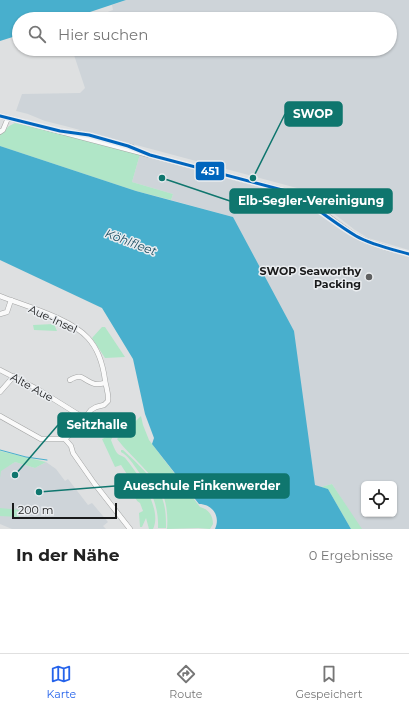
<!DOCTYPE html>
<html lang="de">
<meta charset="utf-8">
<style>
:root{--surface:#fff;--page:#f2f2f2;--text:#222;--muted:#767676;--line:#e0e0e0;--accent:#2563eb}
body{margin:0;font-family:Montserrat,sans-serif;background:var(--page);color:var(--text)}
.controls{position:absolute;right:12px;bottom:12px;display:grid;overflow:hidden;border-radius:6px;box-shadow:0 1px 3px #0004}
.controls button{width:36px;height:36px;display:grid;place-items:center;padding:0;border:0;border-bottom:1px solid var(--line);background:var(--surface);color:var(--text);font:20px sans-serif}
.scale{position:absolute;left:12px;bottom:10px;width:105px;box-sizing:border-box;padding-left:4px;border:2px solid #191a1b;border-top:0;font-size:11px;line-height:14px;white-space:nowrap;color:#191a1b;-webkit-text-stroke:3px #eaedf0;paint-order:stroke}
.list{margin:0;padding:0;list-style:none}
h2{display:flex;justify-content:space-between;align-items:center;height:52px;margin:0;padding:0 16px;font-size:17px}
h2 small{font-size:13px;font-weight:400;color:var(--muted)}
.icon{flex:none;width:22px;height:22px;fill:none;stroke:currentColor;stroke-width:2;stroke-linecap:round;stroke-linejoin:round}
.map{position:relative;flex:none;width:409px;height:529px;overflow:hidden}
.search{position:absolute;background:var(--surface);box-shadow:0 1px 3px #0004;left:12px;right:12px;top:12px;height:44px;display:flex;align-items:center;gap:10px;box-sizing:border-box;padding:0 14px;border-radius:22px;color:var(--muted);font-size:15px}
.sheet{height:124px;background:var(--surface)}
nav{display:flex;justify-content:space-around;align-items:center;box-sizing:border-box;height:56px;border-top:1px solid var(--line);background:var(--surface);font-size:11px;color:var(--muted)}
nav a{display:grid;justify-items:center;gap:2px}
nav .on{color:var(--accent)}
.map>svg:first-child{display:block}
</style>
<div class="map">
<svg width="409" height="529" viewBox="0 0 409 529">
<rect width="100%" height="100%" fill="#dee0e1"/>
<!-- built -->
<g fill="#ced4d9" fill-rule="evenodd">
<polygon points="126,0 409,0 409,250 368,238 355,230 328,209 321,198 297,188 65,126 45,121 28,114 16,111 22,94 80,93 85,88 72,49 390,49 390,19 89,19 113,10 112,5"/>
<path d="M140 154 286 193 300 199 348 234 365 244 409 257V529H361L332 484 321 487 315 485 306 427 233 217 171 200 173 194 132 182ZM364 484H394V514H364Z"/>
<polygon points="15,462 35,468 46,462 56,469 65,481 68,479 88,505 92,503 108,522 103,526 106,529 12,529 0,524 0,471"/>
</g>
<!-- green -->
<g fill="#b0e6c7">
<polygon points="15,123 24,124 140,154 132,182 173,194 171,200 136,191 0,146 0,135 9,126"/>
<polygon points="54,324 57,331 34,330 33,325"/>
<polygon points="102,327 105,327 125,357 105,358 92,338"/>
<path d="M141 416 143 425 149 440 200 507C208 509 213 515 213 524L210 529 198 528 167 529C168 518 167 505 163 495 153 473 131 457 117 439Z"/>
<path d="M114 434 111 440C113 445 115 451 118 454 121 456 124 456 126 459 138 474 163 509 153 529H149L146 518 142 527H140L139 513 143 511 140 503C132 499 134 487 130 479 128 475 124 470 121 465L115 467 102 439Z"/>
<path d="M121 450H123C137 463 155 479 162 498 166 508 166 518 166 528H158C159 504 149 486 136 468 131 461 128 456 121 452Z"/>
<polygon points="0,451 46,462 35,468 15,462 1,471 0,478"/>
<polygon points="332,484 362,529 351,529 328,489 321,487"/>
<polygon points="0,508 20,510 19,517 0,516"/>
</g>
<!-- water -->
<g fill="#48afcd">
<polygon points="0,0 126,0 69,19 19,19 19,35 0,41"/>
<path d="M0 146 136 191 233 217 294 331 315 485 328 489 351 529H215C221 516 212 504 199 504L152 444 154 438 145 414 133 359 102 308 0 260Z"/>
</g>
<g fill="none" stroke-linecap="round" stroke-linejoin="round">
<!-- stream -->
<polyline stroke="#48afcd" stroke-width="1" points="0,450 26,457 47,460"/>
<defs>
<g id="minor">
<path d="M0 116 286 191C312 201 332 221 356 236 372 245 391 249 409 254"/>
<polyline points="0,132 3,130 8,118"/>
<polyline points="77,133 89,135 132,147"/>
<path d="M0 296C25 306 70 318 88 338 99 350 103 365 105 380 106 387 109 394 108 401L104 405 96 407 91 410 75 430 65 439"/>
<polyline points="0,314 7,312 11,300"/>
<polyline points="0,370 39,390 84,418"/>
<path d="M70 380C82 373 82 379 92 383 96 385 101 384 105 383"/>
<polyline points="0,392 14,376"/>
<polyline points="0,416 41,439 65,439 71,446 73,453 94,483 130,529"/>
</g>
</defs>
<!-- minor casing -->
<use href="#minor" stroke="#a3a4a4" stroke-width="5.5"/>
<!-- minor -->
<use href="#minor" stroke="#fafafa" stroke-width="4.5"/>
<defs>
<path id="bus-1" d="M0 116 60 131 89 135 128 146 150 155 286 191C312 203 332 222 356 236 372 245 391 249 409 254"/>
</defs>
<!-- bus-1 casing -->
<use href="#bus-1" stroke="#eaedf0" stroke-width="6"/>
<!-- bus-1 -->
<use href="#bus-1" stroke="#0065bd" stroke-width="3"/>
</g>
<!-- markers -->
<circle fill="#5e5f60" stroke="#eaedf0" stroke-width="1.5" cx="369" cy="277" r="4"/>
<g text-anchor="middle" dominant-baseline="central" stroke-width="3" stroke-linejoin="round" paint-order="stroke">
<!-- poi labels -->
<g font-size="11" font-weight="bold" fill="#191a1b" stroke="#eaedf0" text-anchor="end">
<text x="361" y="271">SWOP Seaworthy<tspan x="361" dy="13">Packing</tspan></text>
</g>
<!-- street labels -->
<g font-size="11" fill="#191a1b" stroke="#eaedf0">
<text transform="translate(53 319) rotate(25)">Aue-Insel</text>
<text transform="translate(32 387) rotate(29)">Alte Aue</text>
</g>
<!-- water labels -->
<g font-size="12" font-style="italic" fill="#205164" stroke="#eaedf0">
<text transform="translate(131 242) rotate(21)">Köhlfleet</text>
</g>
</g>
<!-- callouts -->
<path fill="none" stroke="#0f766e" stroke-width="1.5" d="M253 178L285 114M162 178L230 201M15 475L58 425M39 492L115 486"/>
<g fill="#0f766e" stroke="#eaedf0" stroke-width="1.5">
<circle cx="253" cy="178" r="4"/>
<circle cx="162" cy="178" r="4"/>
<circle cx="15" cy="475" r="4"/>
<circle cx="39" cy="492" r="4"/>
</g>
<g fill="#0f766e" stroke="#0f766e" stroke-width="1.5">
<rect x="285" y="102" width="57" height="24" rx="4"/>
<rect x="230" y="189" width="162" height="24" rx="4"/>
<rect x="58" y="413" width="77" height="24" rx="4"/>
<rect x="115" y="474" width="174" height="24" rx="4"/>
</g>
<g font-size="12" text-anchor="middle" font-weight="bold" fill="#fff">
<text x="313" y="118">SWOP</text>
<text x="311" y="205">Elb-Segler-Vereinigung</text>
<text x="97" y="429">Seitzhalle</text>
<text x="202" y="490">Aueschule Finkenwerder</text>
</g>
<rect stroke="#eaedf0" stroke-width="1.5" x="195" y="161" width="30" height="20" rx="4" fill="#0065bd"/>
<g font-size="11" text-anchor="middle" font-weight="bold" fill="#fff">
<text x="210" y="175">451</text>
</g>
</svg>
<div class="controls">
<button><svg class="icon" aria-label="locate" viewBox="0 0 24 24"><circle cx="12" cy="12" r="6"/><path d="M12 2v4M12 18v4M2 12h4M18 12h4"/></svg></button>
</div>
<div class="scale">200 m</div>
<div class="search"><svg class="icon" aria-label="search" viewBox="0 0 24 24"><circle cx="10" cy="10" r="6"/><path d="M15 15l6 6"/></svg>Hier suchen</div>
</div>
<section class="sheet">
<h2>In der Nähe<small>0 Ergebnisse</small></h2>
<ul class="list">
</ul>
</section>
<nav>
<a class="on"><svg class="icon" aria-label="map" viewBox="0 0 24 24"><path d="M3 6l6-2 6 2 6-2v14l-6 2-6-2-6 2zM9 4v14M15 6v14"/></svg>Karte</a>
<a><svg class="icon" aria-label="directions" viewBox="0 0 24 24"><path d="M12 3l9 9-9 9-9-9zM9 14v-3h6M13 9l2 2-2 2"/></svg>Route</a>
<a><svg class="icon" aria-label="saved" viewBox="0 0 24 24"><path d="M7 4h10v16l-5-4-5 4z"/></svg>Gespeichert</a>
</nav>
